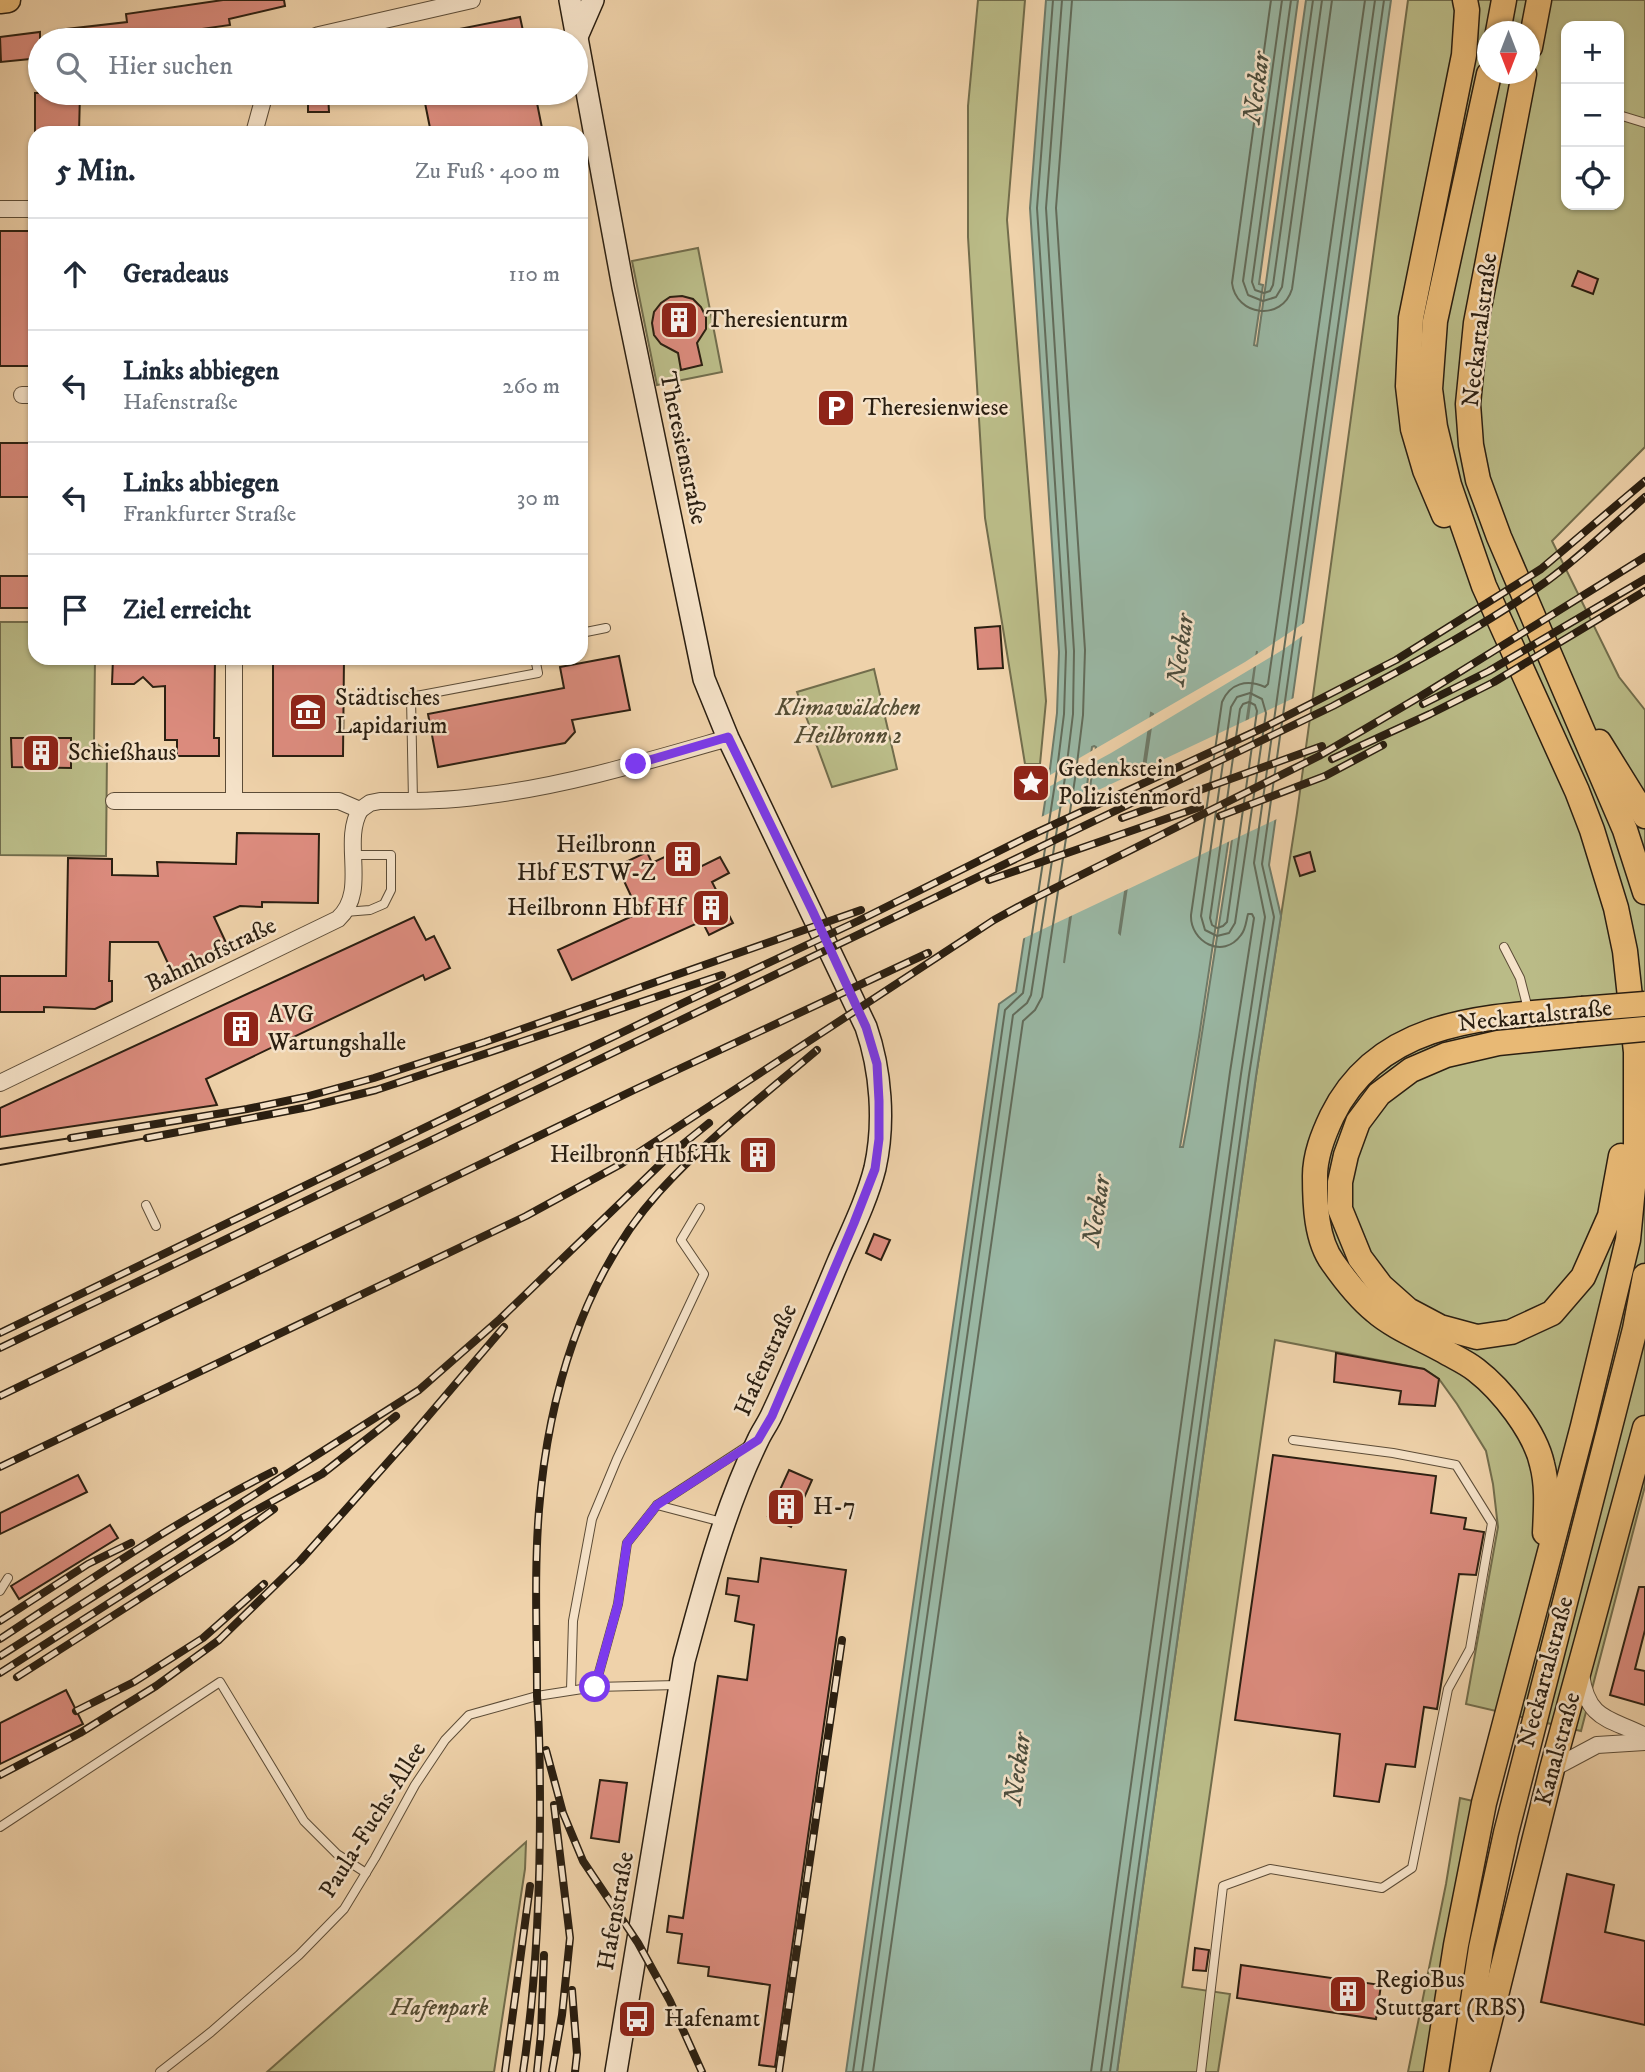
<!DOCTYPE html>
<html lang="de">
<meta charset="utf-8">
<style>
:root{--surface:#fff;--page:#f6f6f7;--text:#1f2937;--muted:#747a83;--line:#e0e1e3}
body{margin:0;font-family:"IM FELL DW Pica",serif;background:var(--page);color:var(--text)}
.controls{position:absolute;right:21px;top:21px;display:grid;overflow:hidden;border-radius:14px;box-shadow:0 2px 5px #0004}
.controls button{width:63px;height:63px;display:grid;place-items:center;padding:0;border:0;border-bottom:2px solid var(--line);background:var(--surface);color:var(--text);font:35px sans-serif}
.compass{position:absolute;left:1477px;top:21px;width:63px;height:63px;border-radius:50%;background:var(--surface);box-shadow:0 2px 5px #0004;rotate:180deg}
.stop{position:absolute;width:21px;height:21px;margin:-16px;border:5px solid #7c3aed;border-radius:50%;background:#fff}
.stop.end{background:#7c3aed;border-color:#fff;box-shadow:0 2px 7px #0008}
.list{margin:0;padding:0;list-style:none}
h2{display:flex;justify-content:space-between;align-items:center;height:91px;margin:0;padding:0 28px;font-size:30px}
h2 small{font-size:23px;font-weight:400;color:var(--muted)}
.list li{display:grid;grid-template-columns:46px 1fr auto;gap:21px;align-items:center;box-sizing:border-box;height:112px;padding:0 28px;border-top:2px solid var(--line)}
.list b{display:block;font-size:26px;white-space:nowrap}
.list p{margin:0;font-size:23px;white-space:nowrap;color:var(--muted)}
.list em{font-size:23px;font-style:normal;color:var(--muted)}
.icon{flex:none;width:38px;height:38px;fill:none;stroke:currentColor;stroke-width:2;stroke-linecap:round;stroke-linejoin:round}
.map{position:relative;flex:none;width:1645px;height:2072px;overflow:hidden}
.search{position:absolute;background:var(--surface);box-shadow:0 2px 5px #0004;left:28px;top:28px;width:560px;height:77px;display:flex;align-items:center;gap:18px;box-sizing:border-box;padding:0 24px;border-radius:38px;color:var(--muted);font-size:26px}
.panel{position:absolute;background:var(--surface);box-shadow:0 2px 5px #0004;left:28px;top:126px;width:560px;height:539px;border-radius:21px}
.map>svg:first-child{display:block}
</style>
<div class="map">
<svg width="1645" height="2072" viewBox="0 0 1645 2072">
<rect width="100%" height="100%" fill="#efd2aa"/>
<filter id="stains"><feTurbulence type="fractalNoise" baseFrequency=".00286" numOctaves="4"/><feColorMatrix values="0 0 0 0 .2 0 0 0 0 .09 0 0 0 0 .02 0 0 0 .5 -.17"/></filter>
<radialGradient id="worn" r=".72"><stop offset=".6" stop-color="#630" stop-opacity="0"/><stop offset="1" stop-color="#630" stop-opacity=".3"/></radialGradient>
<!-- green -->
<g fill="#babb87" stroke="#726d4c" stroke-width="2" fill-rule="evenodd">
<polygon points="978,0 1025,0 1007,220 1046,701 1040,764 1025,764 985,518 968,237 968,106"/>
<path d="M1408 0H1645V447L1552 541 1619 677 1645 710V1486L1581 1731 1466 1704 1498 1527 1493 1484 1486 1451 1457 1404 1439 1379 1424 1369 1275 1340 1182 1987 1230 1994 1218 2072H1117L1256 1076 1297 813ZM1566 26H1619V205H1566ZM1488 32H1530V74H1488Z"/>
<polygon points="698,248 722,372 657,385 632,261"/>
<polygon points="0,622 35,622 35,658 95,658 94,741 107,753 106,856 0,855"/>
<polygon points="874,669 897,769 832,787 797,692"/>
<polygon points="1460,1798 1473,1801 1445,1953 1427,2072 1408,2072 1446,1884"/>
<polygon points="526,1842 525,1869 494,2072 267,2072"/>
</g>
<!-- water -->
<path fill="#9ab8a5" stroke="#6e7b6a" stroke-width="2" fill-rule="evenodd" d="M1046 0H1298L1259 284 1263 285 1254 345 1257 346 1306 0H1391L1269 865 1281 916 1256 1076 1117 2072H846L999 1004 1016 992 1050 769 1057 713 1059 652 1030 208ZM1257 651 1230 854 1189 1116 1183 1147H1180L1199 1037ZM1151 713 1153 714 1120 934 1119 933ZM1094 746 1096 747 1064 963 1092 747Z"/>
<!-- pier -->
<g fill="#efd2aa">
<polygon points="1307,621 1305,634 1284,649 1111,753 1043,790 1045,778 1245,662"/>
<polygon points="1296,697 1279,818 1020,940 1039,818"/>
</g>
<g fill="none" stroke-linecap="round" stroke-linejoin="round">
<!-- shore -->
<g stroke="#626c5b" stroke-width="2">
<path d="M1271 0 1232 283C1236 316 1282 322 1292 289L1332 0"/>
<polyline points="1282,0 1243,281 1248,295 1263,301 1276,297 1282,287 1322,0"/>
<polyline points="1291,0 1252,282 1255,290 1264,293 1270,291 1273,285 1313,0"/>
<polygon points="1250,693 1262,699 1266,713 1235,923 1229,933 1217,936 1205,930 1201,916 1231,707 1237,697"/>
<polygon points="1249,702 1255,705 1257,711 1227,922 1223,926 1217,928 1212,925 1210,918 1240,709 1243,704"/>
<polyline points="853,2072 1005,1010 1023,993 1057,770 1064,714 1066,652 1037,208 1053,0"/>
<polyline points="862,2072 1013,1015 1027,1003 1031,995 1066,771 1073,714 1074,651 1046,208 1062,0"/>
<polyline points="873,2072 1023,1021 1035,1010 1042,997 1076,772 1083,715 1085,650 1056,208 1072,0"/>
<path d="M1091 2072 1230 1072 1254 918 1252 914H1248C1246 921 1246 929 1241 935 1223 960 1190 942 1191 915L1222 702C1230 683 1247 679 1265 687L1268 684 1365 0"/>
<polyline points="1101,2072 1241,1074 1265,917 1254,863 1375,0"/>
<polyline points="1110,2072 1249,1075 1274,917 1262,864 1384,0"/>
</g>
</g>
<!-- building -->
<g fill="#db8b7d" stroke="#2b1f11" stroke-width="2">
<polygon points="223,0 284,0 285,6 229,19 230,25 125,40 58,40 58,30 127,22 126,14"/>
<polygon points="520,17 525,40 440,40 439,33"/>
<polygon points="40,32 40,58 1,62 0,37"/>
<polygon points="35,93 80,93 79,133 35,133"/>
<polygon points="308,93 328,93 329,112 308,112"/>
<polygon points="423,93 535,93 543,133 431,133"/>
<rect x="0" y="231" width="35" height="135"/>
<polygon points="1578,271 1598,279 1593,294 1572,286"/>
<polygon points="682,296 693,299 701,307 706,317 706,329 697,343 702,365 681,370 678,353 661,344 654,335 652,323 654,312 661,303 670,297"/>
<rect x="0" y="443" width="35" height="54"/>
<rect x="0" y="576" width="35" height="32"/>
<polygon points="1000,626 1003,668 978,669 975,628"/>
<polygon points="619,656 630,710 572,720 575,732 565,743 438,767 428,714 564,688 560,667"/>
<polygon points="113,658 215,658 214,738 219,738 219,756 177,756 177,740 165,740 165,686 153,687 143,677 134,684 112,684"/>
<polygon points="273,658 344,658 343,756 273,756"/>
<polygon points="11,738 71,738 71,768 12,767"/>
<polygon points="237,833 319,834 318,903 262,902 262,907 240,906 214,917 229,949 173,974 158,942 110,942 109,981 112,981 112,1001 95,1009 44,1007 44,1012 0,1012 0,976 66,976 68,858 112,859 112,875 158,876 157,862 236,864"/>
<polygon points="688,846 698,868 720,857 729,873 712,882 733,923 709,935 702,921 572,980 558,950 639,913 617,866 647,852 652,863"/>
<polygon points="1310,852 1315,871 1300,876 1294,857"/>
<polygon points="414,917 426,940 434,936 450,968 425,980 423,975 206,1079 217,1105 0,1137 0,1108"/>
<polygon points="874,1234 890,1240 881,1260 866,1253"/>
<polygon points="1336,1353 1424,1369 1439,1379 1435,1406 1399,1404 1401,1391 1334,1382"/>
<polygon points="1273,1455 1436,1476 1431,1513 1466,1518 1464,1529 1484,1532 1476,1575 1459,1574 1437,1709 1424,1707 1415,1767 1386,1764 1379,1802 1334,1796 1340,1734 1235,1720"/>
<polygon points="789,1470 812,1480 791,1527 768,1516"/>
<polygon points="78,1475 87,1492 0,1534 0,1513"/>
<polygon points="110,1525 118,1538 19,1599 11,1586"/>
<polygon points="761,1558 846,1570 775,2067 759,2065 770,1985 708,1976 709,1967 678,1963 682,1934 667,1932 669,1916 683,1918 718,1676 747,1680 754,1625 735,1621 739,1596 726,1594 728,1578 758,1582"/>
<polygon points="1639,1587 1645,1587 1645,1630 1635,1669 1645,1671 1645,1705 1610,1695"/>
<polygon points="66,1690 83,1724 0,1764 0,1723"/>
<polygon points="600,1780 627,1783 619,1842 591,1838"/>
<polygon points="1567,1874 1614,1885 1605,1932 1645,1941 1645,2025 1541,2002"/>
<polygon points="1195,1948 1209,1950 1206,1971 1193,1970"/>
<polygon points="1241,1965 1381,1985 1376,2019 1237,1998"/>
</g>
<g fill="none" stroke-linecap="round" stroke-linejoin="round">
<defs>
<g id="service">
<polyline points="1619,115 1645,123"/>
<polyline points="581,633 606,628"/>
<polyline points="413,801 411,697 538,673 535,658"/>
<polyline points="345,912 370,910 384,904 391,890 391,855 354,855"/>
<polyline points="1504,947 1520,978 1528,1009"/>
<polyline points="146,1205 156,1226"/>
<polyline points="657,1505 722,1522"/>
<polyline points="0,1591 8,1578"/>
<polyline points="595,1687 677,1685"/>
<polyline points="571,1690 573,1621 592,1519 617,1459 704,1274 681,1240 700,1208"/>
<polyline points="0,1827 220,1682 304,1821 337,1854 366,1873"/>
<polyline points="160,2072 211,2032 299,1955 344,1909 375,1858 415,1785 445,1740 469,1715 537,1696 595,1687 618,1604 627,1543 657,1505 749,1445"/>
<polyline points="1201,2072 1223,1886 1270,1869 1382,1888 1412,1868 1448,1689 1470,1649 1492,1523 1456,1465 1393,1453 1293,1440"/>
</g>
<g id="minor">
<polyline points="306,40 319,35 472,0"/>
<polyline points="254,133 265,93"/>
<polyline points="0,209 35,209"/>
<polyline points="22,395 35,395"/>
<polyline points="234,658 234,801"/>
<polyline points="114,801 339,801 360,810"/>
<path d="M360 810 370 803 380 801C414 801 449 801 482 796 566 786 648 761 728 738"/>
<path d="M0 1083 338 919C369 891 341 843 360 810"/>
<path d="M1581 1675C1588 1722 1611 1718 1645 1736"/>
<polyline points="1552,1769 1597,1745 1645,1742"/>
</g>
<g id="secondary">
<path d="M570 0 623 287 704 679 728 738 866 1027C881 1070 885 1123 875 1168 867 1200 851 1232 838 1262 817 1312 796 1363 773 1412 769 1422 762 1431 758 1440 724 1510 704 1587 684 1661L616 2072"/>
<polyline points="576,39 593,0"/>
</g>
<g id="primary">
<polyline points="0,1 8,0"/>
<polyline points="1498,32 1504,0"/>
<polyline points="1530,47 1539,0"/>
<polyline points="1524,74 1476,323 1468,404 1471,445 1478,480 1499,537 1625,830 1645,892"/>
<polyline points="1444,515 1425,470 1413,429 1408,386 1411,318 1464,55 1467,10 1465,0"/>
<polyline points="1599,742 1645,816"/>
<polyline points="1578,1035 1498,1043 1446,1055 1411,1070 1379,1094 1358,1122 1346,1155 1340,1182 1340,1209 1360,1258 1381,1286 1408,1310 1440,1327 1477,1337 1511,1332 1552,1313 1583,1277 1610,1216 1621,1156"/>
<path d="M1545 1533C1546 1510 1548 1486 1542 1464 1535 1432 1502 1390 1476 1370 1466 1362 1454 1357 1444 1351 1423 1339 1393 1327 1375 1311 1359 1298 1345 1280 1333 1263 1316 1240 1315 1204 1315 1176 1315 1155 1323 1135 1332 1116 1380 1018 1488 1017 1582 1009"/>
<polyline points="1436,2072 1456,1945 1484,1803 1583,1426 1628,1240 1636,1156 1636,1052 1625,951 1616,908 1592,830 1577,791 1484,586 1449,485 1435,427 1430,389 1435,321 1489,74"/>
<polyline points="1462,2072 1481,1948 1506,1833 1635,1329 1645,1276"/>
<polyline points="1477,2072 1552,1769 1645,1428"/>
</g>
</defs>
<!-- service casing -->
<use href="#service" stroke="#5c4c37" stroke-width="10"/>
<!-- minor casing -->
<use href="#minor" stroke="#5c4c37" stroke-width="18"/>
<!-- secondary casing -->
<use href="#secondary" stroke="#2b1f11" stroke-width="24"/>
<!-- primary casing -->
<use href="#primary" stroke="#2b1f11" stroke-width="27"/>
<!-- service -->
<use href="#service" stroke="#f5e2c8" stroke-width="8"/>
<!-- minor -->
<use href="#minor" stroke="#f5e2c8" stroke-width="16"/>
<!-- secondary -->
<use href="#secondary" stroke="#f5e2c8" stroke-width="21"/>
<!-- primary -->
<use href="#primary" stroke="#e8b975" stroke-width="24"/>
<!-- tram -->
<g stroke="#2b1f11" stroke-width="2">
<polyline points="0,1149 71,1138"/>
<polyline points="0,1165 147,1138"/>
</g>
<defs>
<g id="rail">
<polyline points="1423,704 1489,671 1645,579"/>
<polyline points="1332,759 1430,714 1494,682 1645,591"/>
<polyline points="1220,816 1325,776 1383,745"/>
<polyline points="1122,818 1322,746"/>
<polyline points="989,880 1200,807"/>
<polyline points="71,1138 247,1109 305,1097 374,1078 485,1042 861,910"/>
<polyline points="147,1138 308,1107 376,1090 722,975"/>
<polyline points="0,1333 687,1001 858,921 1027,837 1265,727 1326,696 1396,660 1541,569 1645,481"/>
<path d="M0 1348 1333 706C1406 667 1480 629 1547 581 1582 555 1613 525 1645 497"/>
<polyline points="0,1396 634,1090 928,953"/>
<polyline points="0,1467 526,1216 621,1164 994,920 1027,902 1319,756 1421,696 1645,557"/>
<polyline points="0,1621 88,1564 131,1543"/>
<path d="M0 1639C90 1580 178 1519 274 1471"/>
<polyline points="0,1656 419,1390 500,1319 672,1153 709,1123"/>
<polyline points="0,1673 242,1518 322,1474 396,1416"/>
<polyline points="17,1677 230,1541 274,1509"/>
<polyline points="76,1711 134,1682 203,1638 264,1584"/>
<polyline points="546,1750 563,1813 583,1861 638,1943 670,2001 702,2072"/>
<polyline points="0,1775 80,1733 156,1686 219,1640 300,1561 412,1435 504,1327"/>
<polyline points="572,1990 577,2054 575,2072"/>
<polyline points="505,2072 530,1886"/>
<path d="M523 2072C536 1985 540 1897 540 1809 540 1772 540 1734 537 1696 537 1635 534 1572 539 1510 548 1397 582 1278 659 1192 706 1140 763 1096 817 1050"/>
<polyline points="537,2072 541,2034 544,1955"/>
<polyline points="552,2072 562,2015 570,1938 554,1805"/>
<polyline points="779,2072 842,1640"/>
</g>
</defs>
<!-- rail casing -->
<use href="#rail" stroke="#2b1f11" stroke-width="8"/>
<!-- rail -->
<use href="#rail" stroke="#f5e2c8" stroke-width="5" stroke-dasharray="16" stroke-linecap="butt"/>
<defs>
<g id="primary-bridge">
<polyline points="1582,1009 1645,1004"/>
<polyline points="1578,1035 1645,1029"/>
</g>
</defs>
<!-- primary-bridge casing -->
<use href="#primary-bridge" stroke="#2b1f11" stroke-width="27" stroke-linecap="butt"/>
<!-- primary-bridge -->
<use href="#primary-bridge" stroke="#e8b975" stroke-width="24"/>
</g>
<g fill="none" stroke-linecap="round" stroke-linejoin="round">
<!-- route -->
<polyline stroke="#7c3aed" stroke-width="9" points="595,1687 618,1604 627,1543 657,1505 758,1440 772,1416 854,1223 875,1169 879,1139 879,1101 877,1064 866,1027 813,912 728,737 636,764"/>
</g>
<!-- icons -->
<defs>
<symbol id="building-square" viewBox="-11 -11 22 22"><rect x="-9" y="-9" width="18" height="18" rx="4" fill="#8f2418" stroke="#f5e2c8"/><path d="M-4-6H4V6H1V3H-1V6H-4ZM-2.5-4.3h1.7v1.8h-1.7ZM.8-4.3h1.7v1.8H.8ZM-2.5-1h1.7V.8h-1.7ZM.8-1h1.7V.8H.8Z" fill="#fff"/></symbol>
<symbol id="parking-square" viewBox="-11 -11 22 22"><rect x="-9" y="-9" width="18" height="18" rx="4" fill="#8f2418" stroke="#f5e2c8"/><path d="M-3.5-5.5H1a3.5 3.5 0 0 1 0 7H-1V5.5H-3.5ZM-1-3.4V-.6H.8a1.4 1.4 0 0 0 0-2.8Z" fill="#fff"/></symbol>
<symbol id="museum-square" viewBox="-11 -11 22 22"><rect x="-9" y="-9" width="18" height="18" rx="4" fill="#8f2418" stroke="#f5e2c8"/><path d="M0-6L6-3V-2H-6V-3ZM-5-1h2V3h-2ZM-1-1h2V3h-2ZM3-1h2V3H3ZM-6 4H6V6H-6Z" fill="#fff"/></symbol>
<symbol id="sight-square" viewBox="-11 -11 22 22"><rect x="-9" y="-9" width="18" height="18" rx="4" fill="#8f2418" stroke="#f5e2c8"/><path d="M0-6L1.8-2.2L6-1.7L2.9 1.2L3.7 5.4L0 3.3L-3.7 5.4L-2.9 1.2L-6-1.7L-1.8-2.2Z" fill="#fff"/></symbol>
<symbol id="bus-square" viewBox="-11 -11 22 22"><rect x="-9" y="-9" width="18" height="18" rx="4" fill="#8f2418" stroke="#f5e2c8"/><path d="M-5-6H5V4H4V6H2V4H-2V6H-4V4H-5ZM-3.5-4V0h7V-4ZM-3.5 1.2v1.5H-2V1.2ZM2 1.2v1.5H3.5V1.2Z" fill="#fff"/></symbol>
</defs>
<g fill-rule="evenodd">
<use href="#building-square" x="657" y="298" width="44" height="44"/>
<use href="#parking-square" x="814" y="386" width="44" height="44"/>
<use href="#museum-square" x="286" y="690" width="44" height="44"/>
<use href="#building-square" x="19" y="731" width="44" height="44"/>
<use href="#sight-square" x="1009" y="761" width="44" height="44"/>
<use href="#building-square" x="661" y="837" width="44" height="44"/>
<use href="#building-square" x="689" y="886" width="44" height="44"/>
<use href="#building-square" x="219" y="1007" width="44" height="44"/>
<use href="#building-square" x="736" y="1133" width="44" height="44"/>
<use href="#building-square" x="764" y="1485" width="44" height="44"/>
<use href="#building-square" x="1326" y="1972" width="44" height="44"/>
<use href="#bus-square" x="615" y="1997" width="44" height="44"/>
</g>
<g text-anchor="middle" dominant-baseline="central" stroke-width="5" stroke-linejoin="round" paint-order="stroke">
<!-- poi labels -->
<g font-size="24" fill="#2b1f11" stroke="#f5e2c8" text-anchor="start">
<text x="706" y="320">Theresienturm</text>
<text x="863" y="408">Theresienwiese</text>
<text x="335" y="698">Städtisches<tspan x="335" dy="28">Lapidarium</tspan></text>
<text x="68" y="753">Schießhaus</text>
<text x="1058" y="769">Gedenkstein<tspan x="1058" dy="28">Polizistenmord</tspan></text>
<text x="656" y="845" text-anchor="end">Heilbronn<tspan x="656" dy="28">Hbf ESTW-Z</tspan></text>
<text x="684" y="908" text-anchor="end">Heilbronn Hbf Hf</text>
<text x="268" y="1015">AVG<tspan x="268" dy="28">Wartungshalle</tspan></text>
<text x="731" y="1155" text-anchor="end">Heilbronn Hbf Hk</text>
<text x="813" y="1507">H-7</text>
<text x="1375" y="1980">RegioBus<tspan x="1375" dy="28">Stuttgart (RBS)</tspan></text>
<text x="664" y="2019">Hafenamt</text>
</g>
<!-- street labels -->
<g font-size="24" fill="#2b1f11" stroke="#f5e2c8">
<text transform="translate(1480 330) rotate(-83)">Neckartalstraße</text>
<text transform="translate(683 448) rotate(78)">Theresienstraße</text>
<text transform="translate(211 955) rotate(-26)">Bahnhofstraße</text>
<text transform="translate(1535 1016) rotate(-6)">Neckartalstraße</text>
<text transform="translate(766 1360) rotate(-66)">Hafenstraße</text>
<text transform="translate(1546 1672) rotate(-75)">Neckartalstraße</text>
<text transform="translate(1558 1749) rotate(-75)">Kanalstraße</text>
<text transform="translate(373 1820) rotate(-58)">Paula-Fuchs-Allee</text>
<text transform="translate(616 1911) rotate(-80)">Hafenstraße</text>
</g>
<!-- park labels -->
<g font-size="24" font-style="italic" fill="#564e34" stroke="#f5e2c8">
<text x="848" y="708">Klimawäldchen<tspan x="848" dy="28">Heilbronn 2</tspan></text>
<text x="439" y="2008">Hafenpark</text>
</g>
<!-- water labels -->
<g font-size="26" font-style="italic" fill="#4c4d3d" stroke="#f5e2c8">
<text transform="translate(1257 88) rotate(-82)">Neckar</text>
<text transform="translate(1181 650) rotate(-82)">Neckar</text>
<text transform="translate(1097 1211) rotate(-81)">Neckar</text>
<text transform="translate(1018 1769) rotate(-82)">Neckar</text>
</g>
</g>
<rect width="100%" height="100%" filter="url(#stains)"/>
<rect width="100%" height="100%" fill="url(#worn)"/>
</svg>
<div class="controls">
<button>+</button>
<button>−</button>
<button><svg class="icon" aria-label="locate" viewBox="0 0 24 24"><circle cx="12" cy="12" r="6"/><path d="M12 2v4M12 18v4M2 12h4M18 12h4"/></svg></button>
</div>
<svg class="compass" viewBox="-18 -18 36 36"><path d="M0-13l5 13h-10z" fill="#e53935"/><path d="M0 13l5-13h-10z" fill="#747a83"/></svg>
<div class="stop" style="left:595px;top:1687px"></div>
<div class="stop end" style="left:636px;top:764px"></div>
<div class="search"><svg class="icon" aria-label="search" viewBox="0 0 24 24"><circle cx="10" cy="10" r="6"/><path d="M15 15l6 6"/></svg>Hier suchen</div>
<section class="panel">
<h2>5 Min.<small>Zu Fuß · 400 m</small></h2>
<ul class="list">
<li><svg class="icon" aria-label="ahead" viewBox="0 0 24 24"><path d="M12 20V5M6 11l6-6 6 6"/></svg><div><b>Geradeaus</b></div><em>110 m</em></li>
<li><svg class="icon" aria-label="left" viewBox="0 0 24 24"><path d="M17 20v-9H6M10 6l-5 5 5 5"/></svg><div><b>Links abbiegen</b><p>Hafenstraße</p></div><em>260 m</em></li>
<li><svg class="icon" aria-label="left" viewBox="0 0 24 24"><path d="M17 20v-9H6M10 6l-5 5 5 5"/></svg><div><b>Links abbiegen</b><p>Frankfurter Straße</p></div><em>30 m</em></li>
<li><svg class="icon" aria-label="arrive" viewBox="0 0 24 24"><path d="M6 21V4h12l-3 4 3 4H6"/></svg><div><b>Ziel erreicht</b></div></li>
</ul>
</section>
</div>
